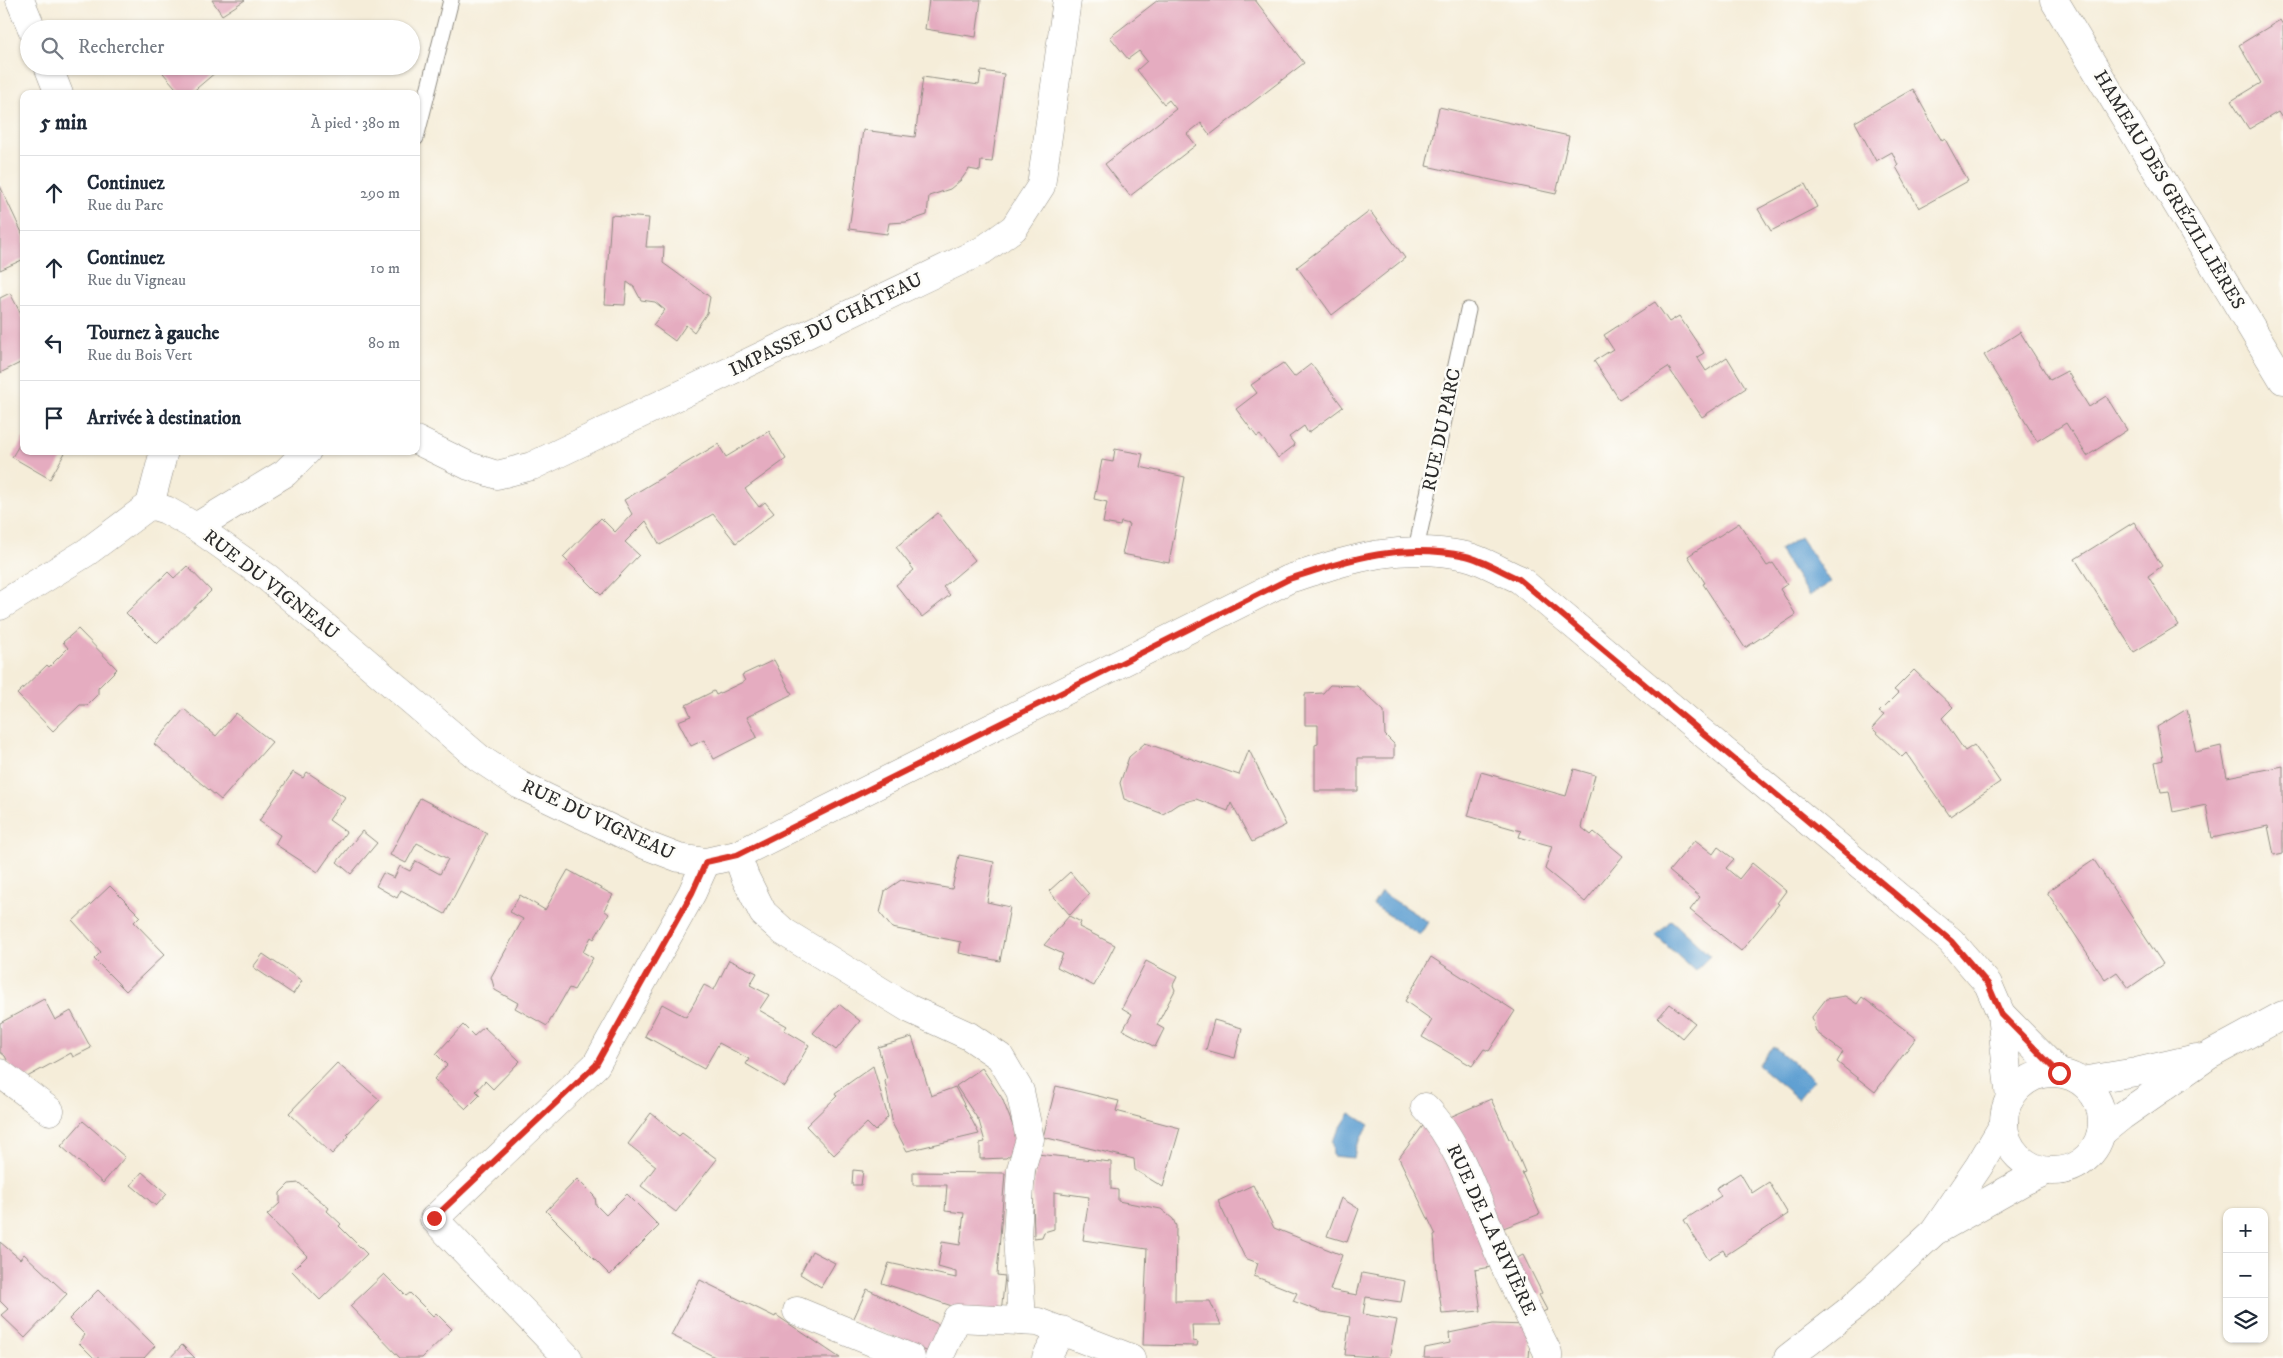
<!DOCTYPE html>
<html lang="fr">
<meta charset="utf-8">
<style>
:root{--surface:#fff;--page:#f2f2f3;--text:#1f2937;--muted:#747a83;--line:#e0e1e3}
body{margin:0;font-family:"IM FELL DW Pica",serif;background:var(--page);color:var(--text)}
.controls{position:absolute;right:15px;bottom:15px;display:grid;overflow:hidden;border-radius:10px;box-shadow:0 1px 4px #0004}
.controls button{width:45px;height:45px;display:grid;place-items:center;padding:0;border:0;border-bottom:1px solid var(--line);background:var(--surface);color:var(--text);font:25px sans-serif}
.stop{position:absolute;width:15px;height:15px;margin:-11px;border:4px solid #d93025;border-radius:50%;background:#fff}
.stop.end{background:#d93025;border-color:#fff;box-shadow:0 1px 5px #0008}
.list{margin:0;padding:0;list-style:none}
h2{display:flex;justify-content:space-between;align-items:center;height:65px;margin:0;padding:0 20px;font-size:21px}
h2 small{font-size:16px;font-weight:400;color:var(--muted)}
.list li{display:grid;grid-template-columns:32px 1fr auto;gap:15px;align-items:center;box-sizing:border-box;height:75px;padding:0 20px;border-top:1px solid var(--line)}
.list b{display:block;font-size:19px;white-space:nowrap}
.list p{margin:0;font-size:16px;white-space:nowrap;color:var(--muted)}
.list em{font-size:16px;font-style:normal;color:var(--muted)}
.icon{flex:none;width:28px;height:28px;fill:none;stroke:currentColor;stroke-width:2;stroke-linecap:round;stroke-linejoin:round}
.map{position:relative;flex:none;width:2283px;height:1358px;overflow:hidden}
.search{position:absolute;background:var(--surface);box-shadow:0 1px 4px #0004;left:20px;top:20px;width:400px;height:55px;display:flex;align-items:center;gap:12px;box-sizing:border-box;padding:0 18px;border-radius:28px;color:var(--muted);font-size:19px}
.panel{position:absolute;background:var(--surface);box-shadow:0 1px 4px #0004;left:20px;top:90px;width:400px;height:365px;border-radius:10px}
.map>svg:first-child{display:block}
</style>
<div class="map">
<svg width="2283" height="1358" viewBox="0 0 2283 1358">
<rect width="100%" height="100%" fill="#fdfcf7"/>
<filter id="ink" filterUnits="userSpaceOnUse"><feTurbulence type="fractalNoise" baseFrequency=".02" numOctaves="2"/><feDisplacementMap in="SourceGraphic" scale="10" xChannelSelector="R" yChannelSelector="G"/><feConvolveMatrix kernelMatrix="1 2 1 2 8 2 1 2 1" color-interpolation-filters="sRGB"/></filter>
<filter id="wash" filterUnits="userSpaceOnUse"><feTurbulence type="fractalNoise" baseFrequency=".0096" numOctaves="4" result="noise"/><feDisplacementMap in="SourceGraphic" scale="20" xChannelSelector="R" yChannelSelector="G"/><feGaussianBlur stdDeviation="1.12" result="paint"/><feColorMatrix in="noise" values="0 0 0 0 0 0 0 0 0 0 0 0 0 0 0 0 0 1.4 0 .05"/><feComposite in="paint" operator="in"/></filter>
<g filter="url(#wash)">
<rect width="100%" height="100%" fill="#f5edd9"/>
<!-- water -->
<g fill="#60a0d2" stroke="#46667e">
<polygon points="1800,537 1830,582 1809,596 1779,550"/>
<polygon points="1381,892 1428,922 1420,935 1373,905"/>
<polygon points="1671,920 1710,956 1695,971 1656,936"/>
<polygon points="1773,1046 1814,1080 1798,1099 1758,1065"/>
<polygon points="1350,1113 1369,1125 1356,1146 1354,1158 1333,1156 1332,1141"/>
</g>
<g id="blocks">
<!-- building -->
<g fill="#e5acc0">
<polygon points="212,0 245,0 222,15"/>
<polygon points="929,0 981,0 976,37 925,29"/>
<polygon points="1158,0 1255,0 1304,63 1210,135 1201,123 1187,134 1196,145 1130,196 1105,164 1176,109 1169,100 1164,104 1137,70 1147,61 1139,51 1128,59 1110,37"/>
<polygon points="2280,20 2283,25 2283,120 2278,112 2249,129 2231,101 2261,83 2239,45"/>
<polygon points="171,66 223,66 190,94 181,94 163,73"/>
<polygon points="981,71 1004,74 992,162 981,161 980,171 969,169 961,180 950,189 929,196 927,215 906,222 889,223 887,234 849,229 863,130 915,137 923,77 979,85"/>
<polygon points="1913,89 1939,136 1942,141 1945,139 1968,181 1919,208 1896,167 1898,165 1892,152 1876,161 1855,122"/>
<polygon points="1439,107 1569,136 1556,194 1426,166"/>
<polygon points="1805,184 1817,207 1771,231 1758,209"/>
<polygon points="0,186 24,237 24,259 0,270"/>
<polygon points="1370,211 1405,258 1332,315 1297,267"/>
<polygon points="611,215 649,218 646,247 664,247 663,263 710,297 707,313 694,332 686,325 675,341 653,325 665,310 655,302 641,300 634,287 627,282 625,305 605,304"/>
<polygon points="10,293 24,320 24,361 0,373 0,298"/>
<polygon points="1655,302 1669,322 1679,316 1704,353 1697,357 1706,371 1727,357 1746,388 1702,417 1668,367 1619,399 1594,361 1613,349 1604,335"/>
<polygon points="2020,332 2050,380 2067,371 2089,407 2106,396 2127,430 2087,456 2066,423 2037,441 1984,355"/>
<polygon points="1283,363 1294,377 1311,364 1343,407 1308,433 1304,426 1289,437 1295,445 1278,458 1260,435 1257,437 1236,409 1257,393 1251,385"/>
<polygon points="769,431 786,459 745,489 759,507 765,502 774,513 736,543 713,514 660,545 646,521 625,542 639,555 601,595 563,557 601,518 615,532 632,514 624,500 718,444 726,457"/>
<polygon points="24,437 24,451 66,451 50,479 12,457"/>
<polygon points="1115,449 1143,454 1140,467 1185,477 1169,563 1122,554 1129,524 1121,522 1120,526 1103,523 1107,502 1094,499 1102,460 1113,462"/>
<polygon points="938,513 975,560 943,587 950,595 922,617 896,585 914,570 896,547"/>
<polygon points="2134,522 2162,566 2148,576 2178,625 2134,652 2075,559"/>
<polygon points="1739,523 1767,566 1773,563 1787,584 1780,589 1796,615 1745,648 1703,584 1705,583 1688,556"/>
<polygon points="187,566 211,591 157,644 126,613 168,572 174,578"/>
<polygon points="78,629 117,669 98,688 98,694 87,705 80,705 53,731 17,694 47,665 49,667 68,648 63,642"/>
<polygon points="774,660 792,694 747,717 757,737 714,759 704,740 691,746 678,721 691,716 686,705 714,691 716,695 745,681 742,675"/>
<polygon points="1914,670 1953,707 1942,718 1965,751 1974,745 2000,782 1950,816 1906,753 1902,757 1872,728 1884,715 1879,712 1898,693 1894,690"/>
<polygon points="1330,685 1357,686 1384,711 1385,735 1394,744 1394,758 1358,758 1358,791 1315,791 1315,745 1318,744 1318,725 1305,725 1305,694 1323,693"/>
<polygon points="184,709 216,736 236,713 272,742 221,800 154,744"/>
<polygon points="2187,709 2196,752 2221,746 2227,777 2283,766 2283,853 2274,855 2268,826 2212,838 2206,805 2173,812 2169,791 2161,792 2155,762 2163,760 2157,727"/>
<polygon points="1145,743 1239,775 1249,750 1286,825 1252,842 1231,803 1228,811 1196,799 1178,804 1163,814 1124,799 1120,783 1129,757"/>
<polygon points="1574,769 1595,775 1581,827 1591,835 1594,832 1623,856 1585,902 1545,869 1552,846 1519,837 1521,831 1468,816 1481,772 1566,796"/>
<polygon points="293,772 303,778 307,772 345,797 329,820 346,832 318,872 275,844 280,835 259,821"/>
<polygon points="420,798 487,833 445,914 401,890 397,898 376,886 383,873 394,878 400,866 410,871 416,861 440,874 448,859 417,843 406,863 390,855"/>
<polygon points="362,831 377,843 351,874 337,862"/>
<polygon points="1695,840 1713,854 1718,847 1734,859 1726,868 1739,879 1752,863 1786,891 1777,903 1779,904 1741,951 1690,910 1700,897 1669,871"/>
<polygon points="959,855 994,862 987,902 1010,907 1000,961 959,953 961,942 892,928 880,913 885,891 901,880 952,889"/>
<polygon points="2094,860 2163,964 2129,988 2117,972 2105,980 2047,892"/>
<polygon points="568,870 613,895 604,910 609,914 594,939 591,937 583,952 593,958 574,990 569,988 547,1026 515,1008 518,1003 495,990 491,977 523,919 510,912 520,895 545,910"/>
<polygon points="1070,872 1089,894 1070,915 1049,891"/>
<polygon points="110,886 140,916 134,922 165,954 126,991 94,959 101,952 73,921"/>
<polygon points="1069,916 1081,922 1079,927 1115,945 1094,986 1057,967 1063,954 1044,945"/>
<polygon points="263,954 302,981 293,994 253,967"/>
<polygon points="1431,957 1515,1011 1489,1051 1484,1049 1472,1066 1422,1037 1432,1020 1405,1001"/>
<polygon points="729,960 757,973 750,985 769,995 759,1010 787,1026 784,1030 809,1045 785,1087 746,1064 749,1059 719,1043 704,1069 645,1036 662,1004 686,1017 704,985 714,990"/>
<polygon points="1146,961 1177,977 1173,985 1175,990 1157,1025 1164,1029 1155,1047 1123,1030 1132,1014 1122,1008"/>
<polygon points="1845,996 1857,1004 1862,997 1916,1038 1875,1092 1837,1062 1843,1052 1816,1032 1812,1017 1826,999"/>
<polygon points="44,999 55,1020 71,1011 91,1048 73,1057 71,1053 18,1082 5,1056 0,1052 0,1023"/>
<polygon points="839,1004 860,1021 836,1050 813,1033"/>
<polygon points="1670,1004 1695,1023 1682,1038 1658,1018"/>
<polygon points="1214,1020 1242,1028 1235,1058 1206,1050"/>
<polygon points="463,1025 474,1036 484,1027 520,1061 493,1089 485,1081 476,1091 480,1095 466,1109 434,1079 447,1065 436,1054"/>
<polygon points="912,1037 931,1096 955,1087 979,1134 907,1151 893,1125 885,1081 887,1079 878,1047"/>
<polygon points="337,1063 380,1100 347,1134 349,1136 332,1154 289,1113"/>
<polygon points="873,1066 888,1117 875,1131 867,1123 834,1155 806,1126 837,1096 835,1093"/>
<polygon points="982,1068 1002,1098 1018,1139 1017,1149 1006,1158 980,1159 980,1143 985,1142 979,1121 956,1086"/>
<polygon points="1056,1086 1119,1101 1116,1111 1180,1128 1163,1187 1135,1170 1134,1159 1043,1137"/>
<polygon points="1491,1099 1509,1139 1511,1139 1525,1172 1522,1173 1540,1214 1498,1230 1450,1117"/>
<polygon points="651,1113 679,1136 682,1133 717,1159 676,1212 641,1186 656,1166 628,1144"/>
<polygon points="83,1121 125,1157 103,1183 61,1146"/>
<polygon points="1425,1123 1450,1161 1496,1266 1475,1270 1481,1311 1442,1314 1437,1275 1434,1235 1436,1235 1399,1158"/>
<polygon points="1037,1154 1111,1162 1111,1189 1118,1190 1118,1201 1161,1209 1173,1219 1176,1226 1175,1301 1210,1301 1221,1325 1192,1325 1193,1341 1198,1342 1197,1346 1143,1345 1147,1249 1083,1240 1089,1197 1054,1192 1054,1229 1044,1232 1042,1237 1034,1238 1033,1192"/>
<polygon points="853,1170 863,1171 861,1185 852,1185"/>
<polygon points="142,1172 167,1194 156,1206 131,1185"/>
<polygon points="913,1172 1005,1173 997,1275 1005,1276 1001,1313 952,1306 882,1283 889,1263 956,1278 956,1272 938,1267 942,1242 960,1245 964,1213 945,1211 947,1185 913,1185"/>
<polygon points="1740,1173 1752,1193 1769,1182 1788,1214 1726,1255 1723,1250 1708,1259 1684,1220 1721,1196 1716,1188"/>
<polygon points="577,1179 595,1197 596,1205 606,1215 627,1194 659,1226 610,1275 546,1211"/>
<polygon points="299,1183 329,1208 327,1211 341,1224 339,1226 367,1254 320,1300 292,1271 307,1256 267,1215 280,1203 280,1193 289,1184"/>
<polygon points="1253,1185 1274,1228 1342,1255 1330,1290 1357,1295 1362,1273 1405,1281 1401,1302 1366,1297 1363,1314 1397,1320 1389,1358 1345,1355 1350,1317 1322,1312 1293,1301 1297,1293 1254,1276 1258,1263 1245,1258 1218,1201"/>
<polygon points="1341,1198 1359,1209 1347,1242 1327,1236"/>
<polygon points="0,1242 20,1259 24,1254 67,1294 25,1338 1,1315 8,1309 0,1301"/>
<polygon points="812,1251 835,1263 821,1287 800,1274"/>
<polygon points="1523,1255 1542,1293 1539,1295 1547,1310 1538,1314 1511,1261"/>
<polygon points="384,1274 406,1296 410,1293 433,1316 436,1313 452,1329 422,1358 400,1358 350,1306"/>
<polygon points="700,1280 775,1317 776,1315 840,1358 717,1358 671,1335"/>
<polygon points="867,1289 944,1327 931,1353 853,1320"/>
<polygon points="98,1290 155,1346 144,1358 94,1358 79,1343 85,1335 69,1319"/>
<polygon points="1493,1324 1528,1325 1531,1332 1529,1358 1424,1358 1425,1348 1450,1343 1449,1333"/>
<polygon points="182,1345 195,1358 170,1358"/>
</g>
</g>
</g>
<g filter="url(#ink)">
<use href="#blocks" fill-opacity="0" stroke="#908c82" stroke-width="1"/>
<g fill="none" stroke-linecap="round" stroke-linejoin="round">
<defs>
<g id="service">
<polyline points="416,138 451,0"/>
<polyline points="1416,549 1468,310"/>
</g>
<g id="minor">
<polyline points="20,0 32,29"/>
<polyline points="2054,0 2283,380"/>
<polyline points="48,66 59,94"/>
<polyline points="416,440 469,466 497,475 532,466 983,250 1014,228 1041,186 1067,0"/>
<polyline points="150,505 166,510 196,527 268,578 479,758 520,785 645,845 679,858 706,862 737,855 745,877 763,913 784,932 910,1009 969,1036 1000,1057 1020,1091 1030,1139 1021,1169 1017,1235 1022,1321"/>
<polyline points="196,527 285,473 307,451"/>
<polyline points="0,606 87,552 150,505 164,451"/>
<path d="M737 855 1289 579C1351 559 1400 542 1466 556 1483 560 1502 572 1519 579L1951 941 1988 984 2001 1014 2010 1099"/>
<polyline points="2001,1014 2059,1073"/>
<polyline points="0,1073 50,1111"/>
<path d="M1425 1107C1462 1144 1480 1212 1502 1260 1516 1291 1533 1322 1548 1353V1358"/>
<polyline points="797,1311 911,1358"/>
<polyline points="568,1358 434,1219 596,1065 692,893 706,862"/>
<polyline points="939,1358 957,1318 1038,1322 1131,1358"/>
<polyline points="1046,1358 1062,1330"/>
</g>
<g id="tertiary">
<circle cx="2053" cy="1122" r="49"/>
<polyline points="2081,1081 2136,1072 2197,1058"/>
<polyline points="2101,1133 2122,1116 2208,1056 2283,1015"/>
<polyline points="1939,1229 2024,1181 2046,1171"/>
<polyline points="1788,1358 1851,1309 1934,1232 1979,1166 2004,1124"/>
</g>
</defs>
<!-- service casing -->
<use href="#service" stroke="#908c82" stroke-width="17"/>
<!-- minor casing -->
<use href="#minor" stroke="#908c82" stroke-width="29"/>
<!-- tertiary casing -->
<use href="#tertiary" stroke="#908c82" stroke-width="29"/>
<!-- service -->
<use href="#service" stroke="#fff" stroke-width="15"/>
<!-- minor -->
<use href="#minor" stroke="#fff" stroke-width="28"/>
<!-- tertiary -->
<use href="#tertiary" stroke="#fff" stroke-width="28"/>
</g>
</g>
<g fill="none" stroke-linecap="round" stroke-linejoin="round" filter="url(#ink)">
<!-- route -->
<path stroke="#d93025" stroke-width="6" d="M434 1218 596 1065 692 893 706 862 737 855 1289 579C1351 559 1400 542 1466 556 1483 560 1502 572 1519 579L1951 941 1988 984 2001 1014 2059 1073"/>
</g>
<g text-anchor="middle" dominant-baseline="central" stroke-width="5" stroke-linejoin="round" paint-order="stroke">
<!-- street labels -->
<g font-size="19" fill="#2b2b2b" stroke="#fdfcf7">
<text transform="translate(2169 190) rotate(59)">HAMEAU DES GRÉZILLIÈRES</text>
<text transform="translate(826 325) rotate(-26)">IMPASSE DU CHÂTEAU</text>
<text transform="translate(1442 430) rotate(-78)">RUE DU PARC</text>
<text transform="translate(271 585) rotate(38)">RUE DU VIGNEAU</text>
<text transform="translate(598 820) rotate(25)">RUE DU VIGNEAU</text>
<text transform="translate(1491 1230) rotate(65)">RUE DE LA RIVIÈRE</text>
</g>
</g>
</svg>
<div class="controls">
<button>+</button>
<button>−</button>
<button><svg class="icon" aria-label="layers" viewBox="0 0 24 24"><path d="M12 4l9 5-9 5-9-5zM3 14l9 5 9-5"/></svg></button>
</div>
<div class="stop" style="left:2059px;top:1073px"></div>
<div class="stop end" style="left:434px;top:1218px"></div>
<div class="search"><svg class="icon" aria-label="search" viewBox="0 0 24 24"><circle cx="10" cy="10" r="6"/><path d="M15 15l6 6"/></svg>Rechercher</div>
<section class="panel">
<h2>5 min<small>À pied · 380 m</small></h2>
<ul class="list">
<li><svg class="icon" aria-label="ahead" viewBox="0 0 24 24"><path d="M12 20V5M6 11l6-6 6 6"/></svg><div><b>Continuez</b><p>Rue du Parc</p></div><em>290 m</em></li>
<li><svg class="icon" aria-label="ahead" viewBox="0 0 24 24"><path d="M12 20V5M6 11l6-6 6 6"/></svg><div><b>Continuez</b><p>Rue du Vigneau</p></div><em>10 m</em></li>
<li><svg class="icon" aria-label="left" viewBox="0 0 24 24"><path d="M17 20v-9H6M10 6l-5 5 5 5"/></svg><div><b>Tournez à gauche</b><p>Rue du Bois Vert</p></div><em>80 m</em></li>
<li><svg class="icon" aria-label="arrive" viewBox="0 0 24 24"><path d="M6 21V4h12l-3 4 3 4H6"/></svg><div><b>Arrivée à destination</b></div></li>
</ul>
</section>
</div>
